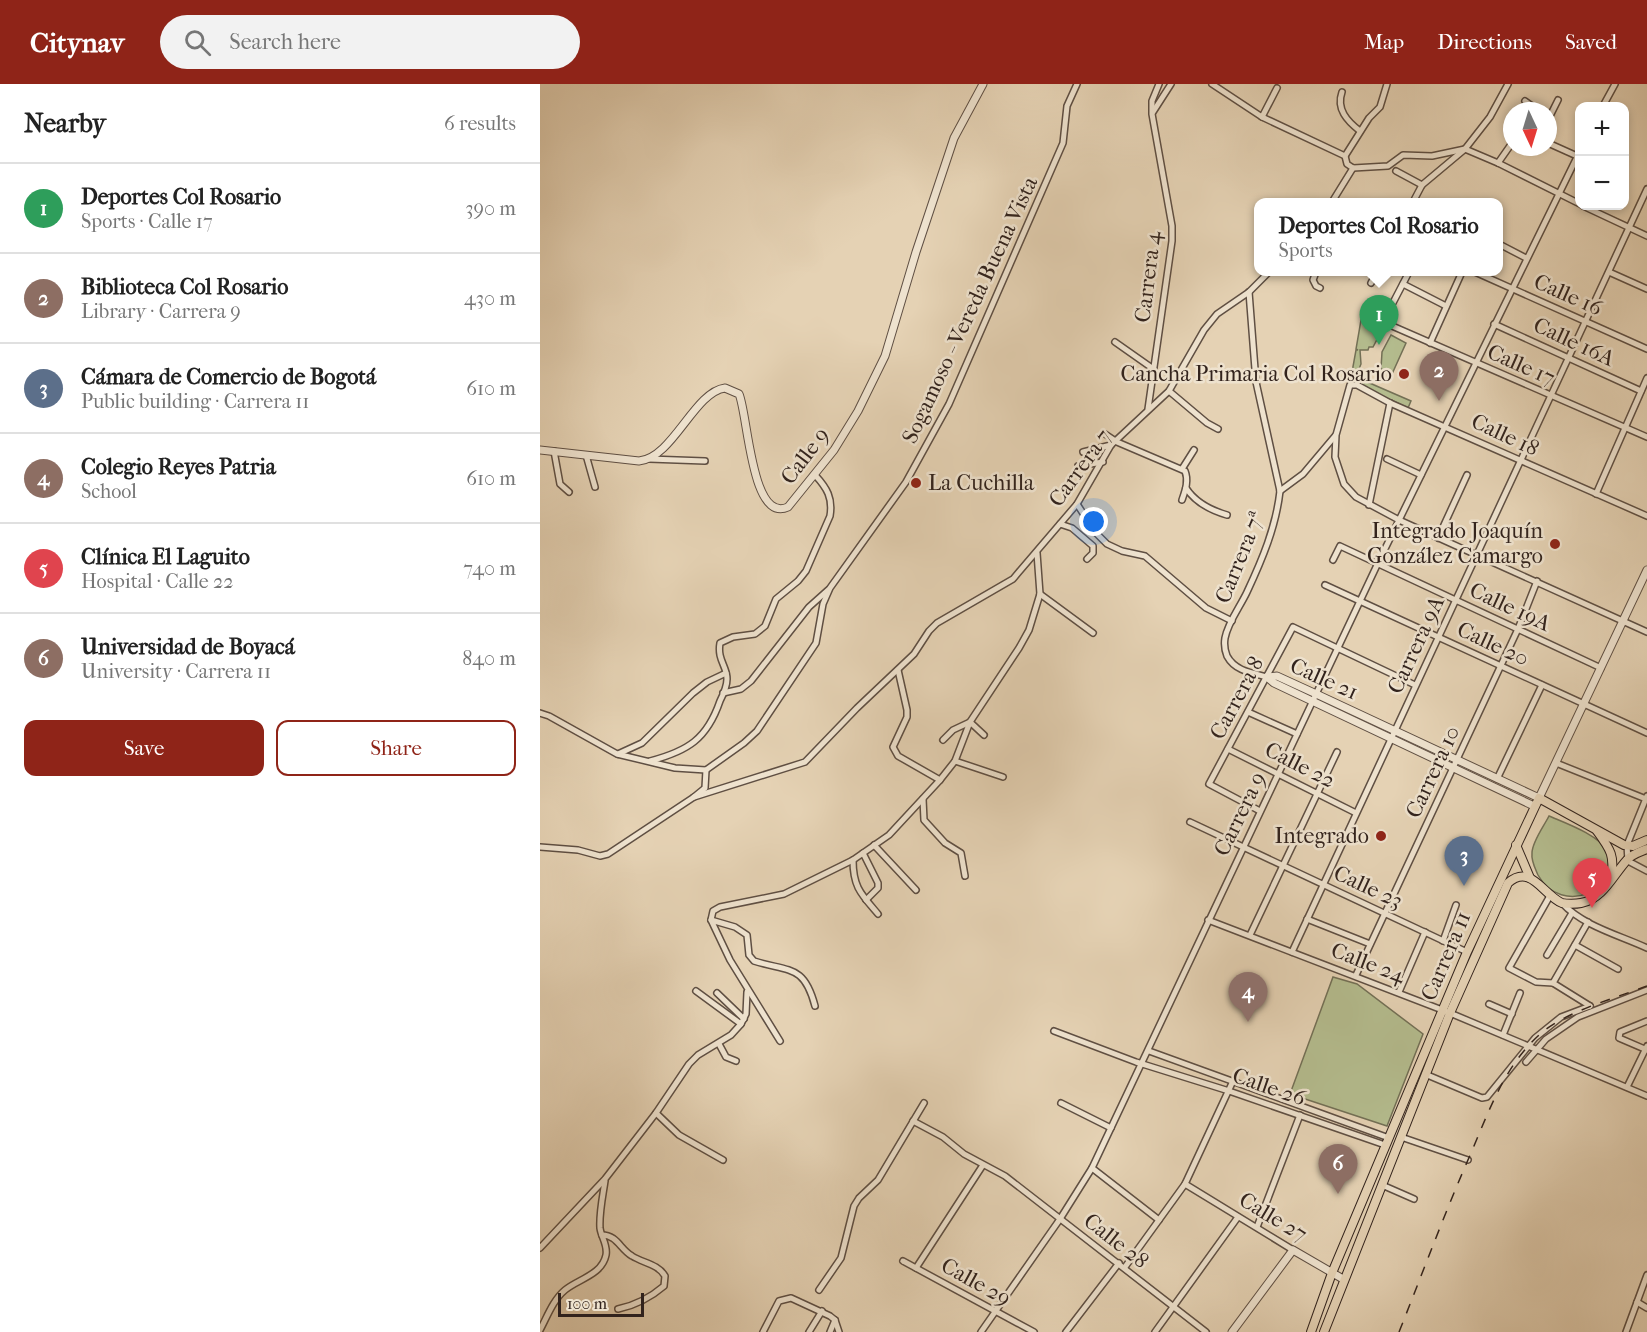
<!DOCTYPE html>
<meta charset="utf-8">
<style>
:root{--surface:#fff;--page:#f2f2f2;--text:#222;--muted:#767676;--line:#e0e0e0;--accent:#8f2418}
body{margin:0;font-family:"IM FELL French Canon",serif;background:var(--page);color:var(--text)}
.controls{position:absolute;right:18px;top:18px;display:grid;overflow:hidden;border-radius:12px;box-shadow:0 3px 9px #0003}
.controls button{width:54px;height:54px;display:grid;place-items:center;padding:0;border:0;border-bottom:2px solid var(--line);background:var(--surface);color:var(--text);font:30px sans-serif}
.compass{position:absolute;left:963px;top:18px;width:54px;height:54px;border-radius:50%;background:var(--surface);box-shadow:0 3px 9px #0003;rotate:176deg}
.scale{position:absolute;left:18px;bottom:15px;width:86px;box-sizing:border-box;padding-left:6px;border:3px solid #32231d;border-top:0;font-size:16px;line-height:21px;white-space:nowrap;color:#32231d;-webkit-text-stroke:4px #eee2ce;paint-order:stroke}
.you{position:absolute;left:554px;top:438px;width:21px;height:21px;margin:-15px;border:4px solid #fff;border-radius:50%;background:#1a73e8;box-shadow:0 0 0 9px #1a73e833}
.badge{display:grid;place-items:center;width:39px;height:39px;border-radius:50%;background:var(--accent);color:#fff;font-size:20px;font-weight:700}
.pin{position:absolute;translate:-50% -50px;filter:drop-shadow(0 2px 3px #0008)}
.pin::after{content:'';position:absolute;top:32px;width:21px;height:18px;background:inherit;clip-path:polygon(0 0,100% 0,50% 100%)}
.popup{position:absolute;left:714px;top:114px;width:249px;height:78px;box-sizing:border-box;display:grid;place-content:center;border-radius:12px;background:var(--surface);filter:drop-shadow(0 2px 4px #0005);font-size:20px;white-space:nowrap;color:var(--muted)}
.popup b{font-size:22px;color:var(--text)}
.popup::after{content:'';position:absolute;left:50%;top:100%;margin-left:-12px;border:12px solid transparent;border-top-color:var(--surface)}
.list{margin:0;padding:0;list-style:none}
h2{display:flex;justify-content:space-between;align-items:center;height:78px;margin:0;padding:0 24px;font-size:26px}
h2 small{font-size:20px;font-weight:400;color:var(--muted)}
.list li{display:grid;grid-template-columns:39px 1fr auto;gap:18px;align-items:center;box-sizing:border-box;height:90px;padding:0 24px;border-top:2px solid var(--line)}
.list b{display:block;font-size:22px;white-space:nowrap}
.list p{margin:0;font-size:20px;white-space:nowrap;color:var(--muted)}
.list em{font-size:20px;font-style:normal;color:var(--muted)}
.actions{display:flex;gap:12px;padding:18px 24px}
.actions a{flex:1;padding:14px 0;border:2px solid var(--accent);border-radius:12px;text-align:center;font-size:21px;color:var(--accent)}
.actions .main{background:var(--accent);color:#fff}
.icon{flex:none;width:33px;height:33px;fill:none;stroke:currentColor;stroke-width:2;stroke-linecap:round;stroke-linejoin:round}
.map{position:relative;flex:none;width:1107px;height:1248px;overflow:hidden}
header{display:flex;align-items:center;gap:36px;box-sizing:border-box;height:84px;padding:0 30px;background:var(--accent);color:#fff}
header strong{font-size:28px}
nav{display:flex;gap:33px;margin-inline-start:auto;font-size:21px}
.search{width:420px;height:54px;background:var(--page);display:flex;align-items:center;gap:15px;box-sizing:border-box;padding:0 21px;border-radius:33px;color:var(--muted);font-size:22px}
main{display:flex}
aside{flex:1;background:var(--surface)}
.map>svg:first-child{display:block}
</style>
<header>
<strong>Citynav</strong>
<div class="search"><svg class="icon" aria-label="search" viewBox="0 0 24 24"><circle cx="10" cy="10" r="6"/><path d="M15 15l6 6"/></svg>Search here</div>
<nav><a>Map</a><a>Directions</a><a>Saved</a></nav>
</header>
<main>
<aside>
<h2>Nearby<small>6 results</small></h2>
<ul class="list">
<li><span class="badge" style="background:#2e9e5b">1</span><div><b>Deportes Col Rosario</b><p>Sports · Calle 17</p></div><em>390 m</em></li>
<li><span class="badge" style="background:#8d6e63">2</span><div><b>Biblioteca Col Rosario</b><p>Library · Carrera 9</p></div><em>430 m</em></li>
<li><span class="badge" style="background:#5c6f8a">3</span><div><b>Cámara de Comercio de Bogotá</b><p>Public building · Carrera 11</p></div><em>610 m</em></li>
<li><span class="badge" style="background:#8d6e63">4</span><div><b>Colegio Reyes Patria</b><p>School</p></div><em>610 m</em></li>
<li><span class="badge" style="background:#e0444e">5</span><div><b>Clínica El Laguito</b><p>Hospital · Calle 22</p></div><em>740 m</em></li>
<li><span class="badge" style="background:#8d6e63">6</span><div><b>Universidad de Boyacá</b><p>University · Carrera 11</p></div><em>840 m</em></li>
</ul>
<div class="actions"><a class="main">Save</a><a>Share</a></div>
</aside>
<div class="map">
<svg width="1107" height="1248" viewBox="0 0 1107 1248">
<rect width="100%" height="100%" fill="#e5d2b4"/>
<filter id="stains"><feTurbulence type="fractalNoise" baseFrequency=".00333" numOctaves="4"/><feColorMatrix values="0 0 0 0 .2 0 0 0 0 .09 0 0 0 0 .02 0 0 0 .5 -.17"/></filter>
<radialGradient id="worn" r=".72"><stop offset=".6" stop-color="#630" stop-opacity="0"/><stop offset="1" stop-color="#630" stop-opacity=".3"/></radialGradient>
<!-- green -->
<g fill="#b4bc8e" stroke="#737056" stroke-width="1.5">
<polygon points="821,236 842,246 833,263 829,263 828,266 820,266 821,280 817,290 812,288 816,266 818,266 816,265"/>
<polygon points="851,251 866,259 852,290 841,285 842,268"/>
<polygon points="818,294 871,317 868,324 817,300"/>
<path d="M1009 732C1025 739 1059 751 1067 767 1084 805 1022 834 998 791 995 784 991 777 992 769 992 758 1004 742 1009 732Z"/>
<polygon points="793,893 817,900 883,950 847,1042 750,1010"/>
</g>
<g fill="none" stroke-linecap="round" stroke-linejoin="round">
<defs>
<g id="minor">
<polyline points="672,0 722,33 805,72 807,80 813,84 848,82 863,71 892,72 925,65 958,79 1040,120"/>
<path d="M802 8C796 25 807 37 820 47"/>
<polyline points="985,17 999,27"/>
<polyline points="1063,22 1075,0"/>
<polyline points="613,28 631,0"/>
<polyline points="722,33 737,4"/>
<polyline points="1008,36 1018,16"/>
<polyline points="1008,59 1037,72"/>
<polyline points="805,72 829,34 840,23 847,0"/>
<polyline points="958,79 972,59"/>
<polyline points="856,87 882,101"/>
<polyline points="792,118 813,84"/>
<polyline points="873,118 882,101 925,65 950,33 968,0"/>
<polyline points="1043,122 1107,152"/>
<polyline points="959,160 986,174"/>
<polyline points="776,188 773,196 776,202 780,204"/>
<polyline points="869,188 843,238 1107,353"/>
<polyline points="935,188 1107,265"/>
<polyline points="1069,188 1107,205"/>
<polyline points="831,199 837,188"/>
<polyline points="863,200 906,222"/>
<path d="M709 208 716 298 740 407C736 443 722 476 707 508 700 523 688 538 685 554 684 560 685 567 687 572 695 587 712 589 727 593"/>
<polyline points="954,240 1101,307"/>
<polyline points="575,258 612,284"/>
<polyline points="890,259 922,188"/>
<polyline points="629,307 667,339 678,345"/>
<polyline points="608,325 632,157 632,142 612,30 612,17 619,0"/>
<path d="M565 350 577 358 645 387C649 397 645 407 642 416"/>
<polyline points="14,367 20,400 29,408"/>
<polyline points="543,368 571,361"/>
<polyline points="46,371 55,403"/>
<polyline points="109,375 165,377"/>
<polyline points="847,375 881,391"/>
<polyline points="538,382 563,378"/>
<polyline points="642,385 654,366"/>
<path d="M646 404C655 418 670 426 687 431"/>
<polyline points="740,407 763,390 795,352"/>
<polyline points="1056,410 1107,294"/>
<polyline points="537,420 555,448 567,460 582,467 605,472 666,524 692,537"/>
<polyline points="829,421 850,319"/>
<polyline points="1107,432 850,319 817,301 810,301 796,351 795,373 804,400 816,413 859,436 1107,548"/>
<polyline points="520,440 532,444 553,462 553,469 547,475"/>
<polyline points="898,454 927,391"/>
<polyline points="793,476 800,462 1061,584"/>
<polyline points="785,501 1107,649"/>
<polyline points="500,510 553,549"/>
<polyline points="358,586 367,626 367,633 353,663 358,672 400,696"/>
<polyline points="183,609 201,605 211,597 269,523 288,506"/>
<polyline points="708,628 757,650"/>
<polyline points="0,629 9,632 77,670 135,684 166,686 204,659 217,647 276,559 283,520 290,504 366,398 409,320 523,59 527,22 537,0"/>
<polyline points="403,656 413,646 430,638 444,651"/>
<polyline points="688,665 816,729"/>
<polyline points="78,670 102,659 153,609 167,598 186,589"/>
<path d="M110 677C148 667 167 655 180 617 183 611 187 602 187 595 187 582 177 576 180 559L193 553 215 550 225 542 236 515 258 497 266 487 290 432C293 414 287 404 275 391"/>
<polyline points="415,677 463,693"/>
<polyline points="1016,679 1106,715"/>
<polyline points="957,695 1002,601"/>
<polyline points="1107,712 1087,761 1088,777 1107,787"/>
<polyline points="154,713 265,678 317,624 374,570 389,547 397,539 473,495 478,489 537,420 571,361 629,307 664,246 677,230 709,208 729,188"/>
<polyline points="383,715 384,736 405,759 421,769 425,792"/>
<polyline points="720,727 669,700 753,543 875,601"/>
<polyline points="650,738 927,868"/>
<polyline points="334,761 376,806"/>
<polyline points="0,763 38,766 60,772 68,770 154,713 165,704 166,686"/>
<polyline points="323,769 338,799 338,804 326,816"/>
<path d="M313 776C313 803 321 810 338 830"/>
<polyline points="1011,810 969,884 996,898 1013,899 1050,922"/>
<path d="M1022 819C1043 842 1079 851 1107 864"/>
<polyline points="767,835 830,860"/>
<path d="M171 836 195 843 207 851 209 871 214 877C249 888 264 880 275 922"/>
<polyline points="668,836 910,929 1107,1012"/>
<polyline points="710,851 797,668"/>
<polyline points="903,857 916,821"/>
<polyline points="1035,861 1078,885"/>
<polyline points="752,868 1107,105"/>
<polyline points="1007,871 1032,829"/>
<polyline points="816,891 978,545 997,497"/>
<polyline points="1013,899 1048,838"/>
<polyline points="156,907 201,940"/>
<polyline points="859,908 885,848"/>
<polyline points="177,909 204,935"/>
<polyline points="949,920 972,930"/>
<polyline points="1107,937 1080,948 1079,954 1107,966"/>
<polyline points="514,947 596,978 689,1007 845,1061"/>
<polyline points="963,951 980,909"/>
<polyline points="240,957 190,876 171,836 173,827 180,823 244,810 313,776 349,751 400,696 415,677 430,638 479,564 489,546 500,510 497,469"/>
<polyline points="179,960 186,973 196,977"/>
<polyline points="609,967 849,1054"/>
<polyline points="986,978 1006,955 1038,933 1107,906"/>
<polyline points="885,990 942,1014 947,1013 995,954 1021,933 1050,922"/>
<polyline points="1087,1003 1107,962"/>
<polyline points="521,1019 571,1044"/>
<polyline points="116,1029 139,1051 183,1076"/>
<polyline points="373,1037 403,1053 424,1070 465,1092 666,1248"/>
<polyline points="861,1053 928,1076"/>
<polyline points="552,1084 619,1136"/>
<polyline points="645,1100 753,1166"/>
<polyline points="842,1101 874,1115"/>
<polyline points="717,1143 760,1031"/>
<path d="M62 1151C77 1151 80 1165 92 1172 103 1179 118 1180 125 1192L124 1202C110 1214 97 1221 78 1225"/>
<polyline points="0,1164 65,1095 116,1029 149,980 158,971 191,951 201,940 206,930 207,908"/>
<polyline points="363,1177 494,1248"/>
<polyline points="585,1183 645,1100 693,997"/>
<polyline points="376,1184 443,1081"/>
<polyline points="279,1206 301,1174 314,1122 319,1114 338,1096 384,1019"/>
<polyline points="1097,1218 1107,1224"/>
<path d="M0 1246C7 1233 13 1216 25 1206 38 1195 62 1191 66 1171 68 1161 61 1153 60 1144 59 1129 63 1111 65 1097"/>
<polyline points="223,1248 239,1217 251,1214 290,1232 295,1236 299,1248"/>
<polyline points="269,1248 282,1227"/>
<polyline points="290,1248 295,1236"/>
<polyline points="441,1248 520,1135 552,1084 838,479 1040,67"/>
<polyline points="526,1248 579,1179"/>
<polyline points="615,1248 698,1133"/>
<polyline points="1086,1248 1107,1191"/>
</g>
<g id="tertiary">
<path d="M0 366 99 377C133 374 154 308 185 304L199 310C208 330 211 440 248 423L294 366 318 327 345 272 376 168 414 54 443 0"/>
<polyline points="727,593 737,592 772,608 999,714 1107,486"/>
<polyline points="727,593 734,599 994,722"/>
<polyline points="692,1248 753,1166 803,1195"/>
</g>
<g id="primary">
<path d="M1057 747C1071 766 1075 772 1071 795"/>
<polyline points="976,761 990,794"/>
<polyline points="771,1248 792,1189 927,868 999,714 1084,761 1093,762 1107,756"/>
<path d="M784 1248 910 929 968 799C991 779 1003 811 1022 819 1026 820 1036 820 1041 819 1063 815 1073 791 1087 776 1092 770 1100 768 1107 765"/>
</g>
</defs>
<!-- minor casing -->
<use href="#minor" stroke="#5f4f43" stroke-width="8"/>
<!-- tertiary casing -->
<use href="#tertiary" stroke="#5f4f43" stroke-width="9"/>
<!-- primary casing -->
<use href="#primary" stroke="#32231d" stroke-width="10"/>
<!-- minor -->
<use href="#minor" stroke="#eee2ce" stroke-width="5"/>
<!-- tertiary -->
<use href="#tertiary" stroke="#eee2ce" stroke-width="7"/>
<!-- primary -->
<use href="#primary" stroke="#e5d2b4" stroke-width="8"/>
<!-- rail -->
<path stroke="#32231d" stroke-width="1.5" stroke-dasharray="10 10" stroke-linecap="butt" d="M859 1248C883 1188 905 1128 931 1069 949 1027 964 983 999 951 1026 927 1073 915 1107 902"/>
</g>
<!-- markers -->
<g fill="#8f2418" stroke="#eee2ce" stroke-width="2">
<circle cx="864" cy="290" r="6"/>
<circle cx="376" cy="399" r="6"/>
<circle cx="1015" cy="460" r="6"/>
<circle cx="841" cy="752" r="6"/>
</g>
<g text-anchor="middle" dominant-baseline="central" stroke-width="5" stroke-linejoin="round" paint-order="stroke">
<!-- street labels -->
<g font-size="22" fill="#32231d" stroke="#eee2ce">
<text transform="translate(608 193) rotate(-83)">Carrera 4</text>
<text transform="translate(1028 211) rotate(24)">Calle 16</text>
<text transform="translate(430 226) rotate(-65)">Sogamoso - Vereda Buena Vista</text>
<text transform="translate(1034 258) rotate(25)">Calle 16A</text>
<text transform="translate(981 281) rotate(24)">Calle 17</text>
<text transform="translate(965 351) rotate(25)">Calle 18</text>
<text transform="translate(265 372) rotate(-53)">Calle 9</text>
<text transform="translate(540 384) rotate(-54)">Carrera 7</text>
<text transform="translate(700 473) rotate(-68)">Carrera 7ª</text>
<text transform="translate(970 523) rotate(25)">Calle 19A</text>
<text transform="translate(953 560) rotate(25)">Calle 20</text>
<text transform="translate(876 561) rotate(-65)">Carrera 9A</text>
<text transform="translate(784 595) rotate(24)">Calle 21</text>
<text transform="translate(697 614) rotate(-62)">Carrera 8</text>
<text transform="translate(760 681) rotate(27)">Calle 22</text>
<text transform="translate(893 688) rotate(-65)">Carrera 10</text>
<text transform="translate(700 730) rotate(-64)">Carrera 9</text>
<text transform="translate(828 803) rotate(25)">Calle 23</text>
<text transform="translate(906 872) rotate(-67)">Carrera 11</text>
<text transform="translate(828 879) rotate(21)">Calle 24</text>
<text transform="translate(729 1003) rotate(19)">Calle 26</text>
<text transform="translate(733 1133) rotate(31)">Calle 27</text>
<text transform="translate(576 1157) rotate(38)">Calle 28</text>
<text transform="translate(436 1198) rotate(29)">Calle 29</text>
</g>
<!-- poi labels -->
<g font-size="22" fill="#32231d" stroke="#eee2ce" text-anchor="end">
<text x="852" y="290">Cancha Primaria Col Rosario</text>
<text x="388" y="399" text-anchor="start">La Cuchilla</text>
<text x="1003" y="447">Integrado Joaquín<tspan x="1003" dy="25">González Camargo</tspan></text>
<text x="829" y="752">Integrado</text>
</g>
</g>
<rect width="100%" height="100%" filter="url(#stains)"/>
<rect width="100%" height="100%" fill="url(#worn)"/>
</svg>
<div class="controls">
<button>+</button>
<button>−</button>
</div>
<svg class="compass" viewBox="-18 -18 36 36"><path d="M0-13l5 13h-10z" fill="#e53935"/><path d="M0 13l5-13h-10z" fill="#767676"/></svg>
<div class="scale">100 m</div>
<div class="you"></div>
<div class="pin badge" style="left:839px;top:261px;background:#2e9e5b">1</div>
<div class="popup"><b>Deportes Col Rosario</b>Sports</div>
<div class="pin badge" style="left:899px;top:317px;background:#8d6e63">2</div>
<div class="pin badge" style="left:924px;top:802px;background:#5c6f8a">3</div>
<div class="pin badge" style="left:708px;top:938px;background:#8d6e63">4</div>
<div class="pin badge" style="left:1052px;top:824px;background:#e0444e">5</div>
<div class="pin badge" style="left:798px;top:1110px;background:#8d6e63">6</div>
</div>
</main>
